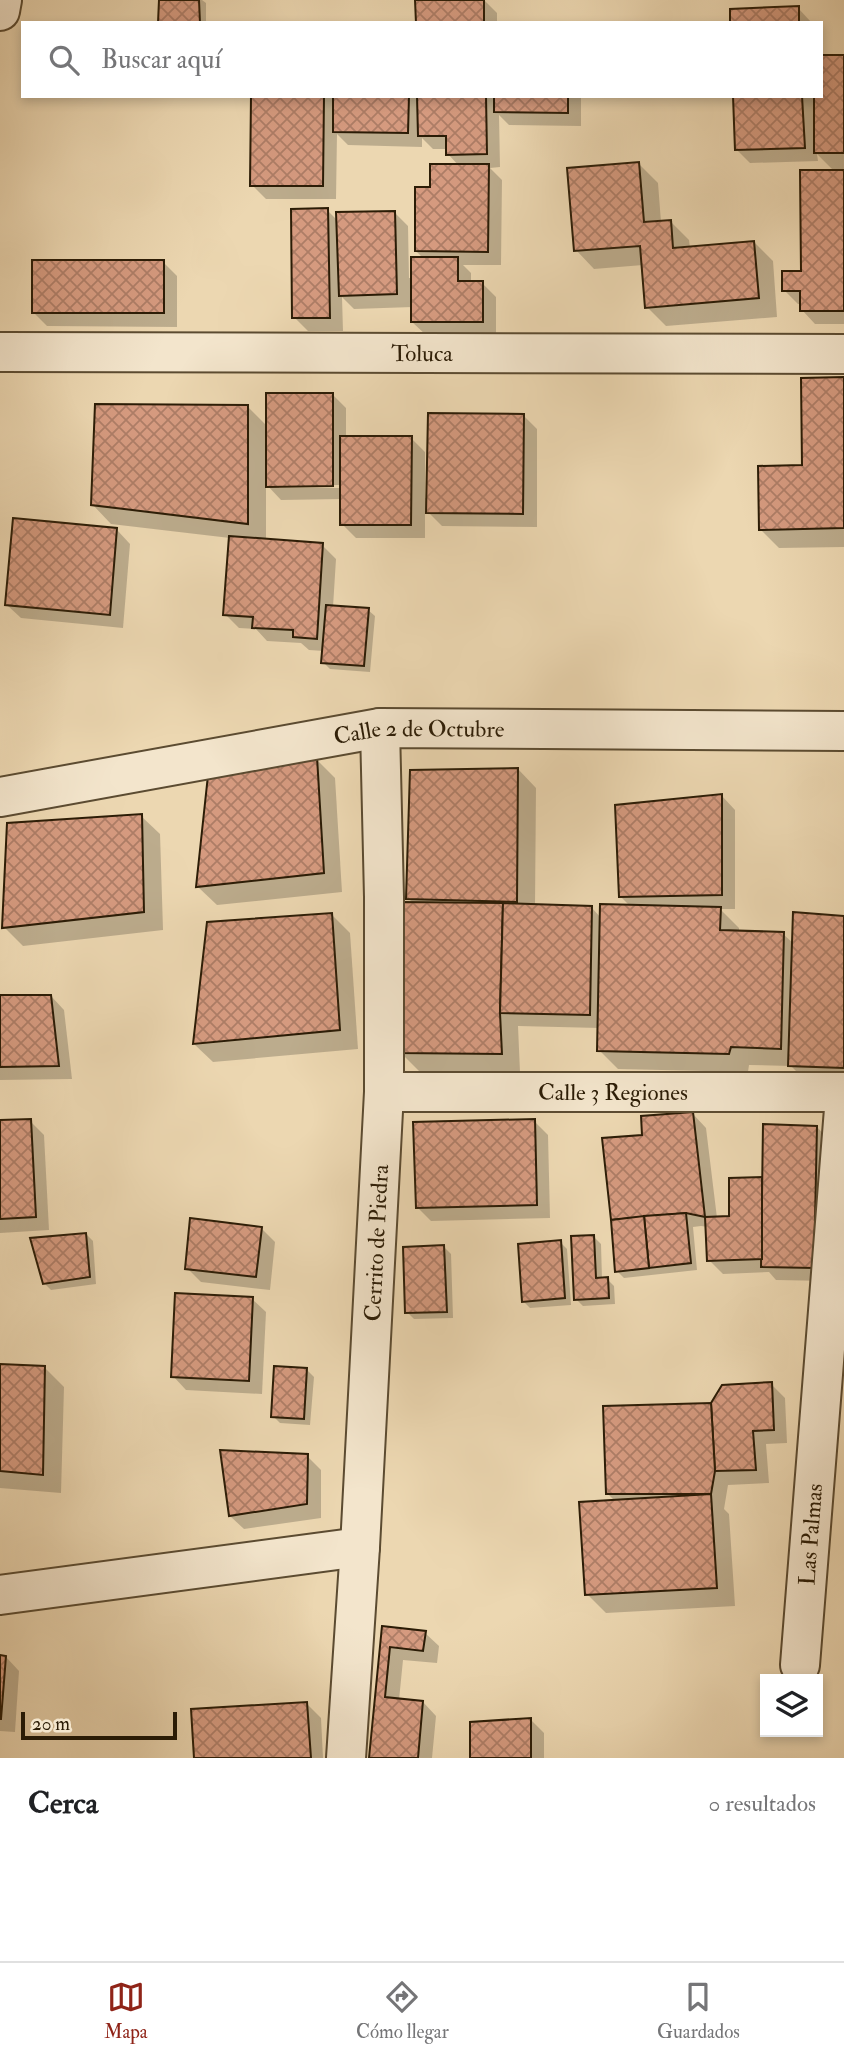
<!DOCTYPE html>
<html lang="es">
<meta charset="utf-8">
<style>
:root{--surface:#fff;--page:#f6f6f6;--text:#202124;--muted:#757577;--line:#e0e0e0;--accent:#8f2418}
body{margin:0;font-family:"IM FELL Double Pica",serif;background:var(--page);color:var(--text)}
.controls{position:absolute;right:21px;bottom:21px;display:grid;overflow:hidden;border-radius:0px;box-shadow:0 4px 10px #0003}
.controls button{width:63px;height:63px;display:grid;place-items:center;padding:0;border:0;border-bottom:2px solid var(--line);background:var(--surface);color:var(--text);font:35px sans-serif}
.scale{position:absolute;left:21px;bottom:18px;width:156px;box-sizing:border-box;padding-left:7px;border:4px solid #2b1c06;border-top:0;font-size:19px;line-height:24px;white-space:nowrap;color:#2b1c06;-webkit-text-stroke:5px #f3e5cc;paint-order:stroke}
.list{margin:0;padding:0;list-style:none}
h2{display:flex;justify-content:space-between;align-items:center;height:91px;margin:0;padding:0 28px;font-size:30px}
h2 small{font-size:23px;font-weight:400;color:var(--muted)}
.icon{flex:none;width:38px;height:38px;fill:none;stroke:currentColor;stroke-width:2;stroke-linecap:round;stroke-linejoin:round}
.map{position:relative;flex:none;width:844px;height:1758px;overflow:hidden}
.search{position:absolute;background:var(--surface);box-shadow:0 4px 10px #0003;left:21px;right:21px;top:21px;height:77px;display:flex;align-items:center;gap:18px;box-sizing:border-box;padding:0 24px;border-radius:0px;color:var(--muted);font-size:26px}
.sheet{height:203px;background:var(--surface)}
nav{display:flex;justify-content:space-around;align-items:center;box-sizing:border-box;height:98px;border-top:2px solid var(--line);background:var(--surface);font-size:19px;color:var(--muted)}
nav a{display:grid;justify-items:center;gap:4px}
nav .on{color:var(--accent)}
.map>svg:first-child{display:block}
</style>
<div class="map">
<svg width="844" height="1758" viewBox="0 0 844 1758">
<defs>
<pattern id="building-cross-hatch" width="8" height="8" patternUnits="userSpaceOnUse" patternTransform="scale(1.75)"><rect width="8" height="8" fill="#d59a7f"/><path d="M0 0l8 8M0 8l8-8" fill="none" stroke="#ad7d66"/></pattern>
</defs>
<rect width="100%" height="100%" fill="#ecd7b1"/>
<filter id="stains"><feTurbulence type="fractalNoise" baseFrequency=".00286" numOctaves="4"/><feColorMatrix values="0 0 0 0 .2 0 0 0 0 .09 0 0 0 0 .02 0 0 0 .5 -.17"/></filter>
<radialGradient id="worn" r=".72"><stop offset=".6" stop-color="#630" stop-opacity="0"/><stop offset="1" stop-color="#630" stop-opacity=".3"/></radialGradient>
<!-- shadow -->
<g fill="#0003" fill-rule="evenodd">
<polygon points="160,0 202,0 206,3 206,23 160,23"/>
<polygon points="484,0 497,13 497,23 418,23"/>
<polygon points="798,8 812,23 732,23"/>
<polygon points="844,57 844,324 815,324 802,310 802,304 798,304 784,290 803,273 834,171 817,154 818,161 750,163 737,150 735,96 821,96"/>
<polygon points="253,96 581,96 581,126 509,125 499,115 500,167 490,168 502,180 501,265 463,265 471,273 471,283 482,283 496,297 496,335 426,335 412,322 413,307 354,309 342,297 343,331 308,331 294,317 327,210 338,221 394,212 408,226 409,278 413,278 424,259 416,251 432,189 459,166 448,154 448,149 433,149 422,138 422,147 348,145 337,134 336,199 266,199 252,185"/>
<polygon points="639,164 658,183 661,222 670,221 689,240 690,248 754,242 773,261 777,317 666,326 647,307 643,265 594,269 576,250"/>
<polygon points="163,262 177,276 177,327 47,326 33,312"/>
<polygon points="844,379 844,547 779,548 760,529 804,467"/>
<path d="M332 394 346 408V438H411L425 452V498H428L523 415 537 429V527L442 526 425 509V538H356L342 524V499L281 500 266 484V541L322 545 336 559 333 607 368 610 375 616 370 672 330 669 323 662 324 651 309 650 301 643 267 641 256 629 239 628 225 614 230 538 111 524 93 505 247 406 267 426ZM279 485H342V488H279Z"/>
<polygon points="117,530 130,544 123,628 21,618 7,605"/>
<polygon points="316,759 335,778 342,892 217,905 198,887"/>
<polygon points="518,769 536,788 535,906 592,908 601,918 631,907 620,896 722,796 735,810 735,909 720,909 739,928 739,932 783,934 794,944 844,918 844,1086 809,1084 791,1066 749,1065 748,1072 618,1069 599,1050 599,1028 518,1026 520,1072 419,1071 400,1052 414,904 408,898"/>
<polygon points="141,816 160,834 163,930 23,946 4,927"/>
<polygon points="331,914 350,933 358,1049 213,1062 194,1044"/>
<polygon points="51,996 64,1010 72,1079 0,1080 0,997"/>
<polygon points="693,1114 706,1128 717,1218 731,1217 730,1180 764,1179 817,1127 830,1141 827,1281 776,1280 769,1272 723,1274 709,1260 708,1227 701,1226 693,1227 697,1270 624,1278 617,1271 644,1137"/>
<polygon points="30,1121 44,1135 49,1230 0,1233 0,1122"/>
<polygon points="534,1121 548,1135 550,1218 431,1221 417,1207"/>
<polygon points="262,1229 275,1242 270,1290 201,1282 187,1268"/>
<polygon points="86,1234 93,1241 96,1284 51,1290 44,1283"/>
<polygon points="594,1237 601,1244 602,1279 607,1279 614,1286 615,1304 583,1306 576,1299"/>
<polygon points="560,1242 567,1249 571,1305 530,1308 523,1301"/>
<polygon points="444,1247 451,1254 453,1318 414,1319 407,1312"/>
<polygon points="252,1299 266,1312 262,1394 186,1390 173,1376"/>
<polygon points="0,1365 45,1368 64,1387 61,1493 0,1488"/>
<polygon points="307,1370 314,1377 310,1425 280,1423 273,1416"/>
<polygon points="771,1384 785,1398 787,1443 766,1444 769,1483 728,1485 724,1509 729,1514 735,1606 606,1613 587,1594 616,1502 607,1493 712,1405"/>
<polygon points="307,1456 321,1470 321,1518 244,1529 230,1516"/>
<polygon points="383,1628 425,1633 439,1646 437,1663 403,1660 399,1700 423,1702 436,1716 432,1758 371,1758"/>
<polygon points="0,1657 6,1657 19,1671 15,1732 0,1731"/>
<polygon points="307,1704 321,1718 323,1758 195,1758 193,1711"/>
<polygon points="530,1719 544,1733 544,1758 472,1758 471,1724"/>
</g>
<!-- building -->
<g fill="url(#building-cross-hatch)" stroke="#2b1c06" stroke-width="2">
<polygon points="159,0 199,0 200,23 158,23"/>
<polygon points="415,0 484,0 484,23 416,23"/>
<polygon points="799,6 799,23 730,23 730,9"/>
<polygon points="821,55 844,55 844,153 814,153 814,96 821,96"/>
<polygon points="251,96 324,96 323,186 250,186"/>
<polygon points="333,96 409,96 408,133 333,132"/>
<polygon points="417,96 486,96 487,154 446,155 446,136 418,136"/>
<polygon points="494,96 568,96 568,113 494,112"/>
<polygon points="733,96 802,96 805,148 735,150"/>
<polygon points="639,162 644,222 671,220 673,248 754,241 759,298 645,308 640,246 574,251 567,168"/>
<polygon points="430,164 489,164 488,252 415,251 415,187 430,187"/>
<polygon points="800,170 844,170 844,311 800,311 800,291 782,291 782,271 801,271"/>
<polygon points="328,208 330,318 292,318 291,209"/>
<polygon points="395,211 397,294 339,296 336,212"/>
<polygon points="411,257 458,257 458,281 483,281 483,322 411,322"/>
<rect x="32" y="260" width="132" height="53"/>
<polygon points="844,377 844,528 759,530 758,466 802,465 801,378"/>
<polygon points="266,393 333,393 333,486 266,487"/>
<polygon points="95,404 248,405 248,524 91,505"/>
<polygon points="428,413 524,414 523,514 426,513"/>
<polygon points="340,436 412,436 411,525 340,525"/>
<polygon points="13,518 117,528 110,615 5,605"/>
<polygon points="229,536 323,543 317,639 293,637 293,630 252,628 253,617 223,615"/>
<polygon points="326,605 369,608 364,666 321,663"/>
<polygon points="317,757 324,873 196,887 208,775"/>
<polygon points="518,768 517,902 406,899 410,770"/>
<polygon points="722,794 722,895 619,897 615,805"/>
<polygon points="142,814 144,912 2,928 7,823"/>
<polygon points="400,902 503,903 500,1013 502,1054 398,1053"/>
<polygon points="503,903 592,906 590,1015 500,1013"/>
<polygon points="600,904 721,907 720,930 784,932 781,1049 731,1047 729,1054 597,1051"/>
<polygon points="793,912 844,916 844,1068 788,1066"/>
<polygon points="332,913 340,1030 193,1044 207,922"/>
<polygon points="0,995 51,995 59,1066 0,1067"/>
<polygon points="693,1112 705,1217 686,1213 611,1220 602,1138 642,1135 641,1116"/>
<polygon points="31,1119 36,1217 0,1219 0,1120"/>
<polygon points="535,1119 537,1205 416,1208 413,1122"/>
<polygon points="763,1124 817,1126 814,1268 761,1267"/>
<polygon points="762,1177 762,1259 707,1261 705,1217 729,1216 729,1178"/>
<polygon points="686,1213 691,1263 649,1268 644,1216"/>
<polygon points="644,1216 649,1268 615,1272 611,1220"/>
<polygon points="190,1218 262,1227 256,1277 185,1269"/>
<polygon points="86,1233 90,1277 43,1284 30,1238"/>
<polygon points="594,1235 596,1278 608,1277 609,1298 574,1300 571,1236"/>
<polygon points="561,1240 565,1298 522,1302 518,1244"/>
<polygon points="444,1245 447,1312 405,1313 403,1247"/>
<polygon points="175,1293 253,1297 249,1381 171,1377"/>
<polygon points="0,1364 45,1366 43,1475 0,1471"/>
<polygon points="274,1366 307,1368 304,1419 271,1417"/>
<polygon points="772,1382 774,1430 753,1431 756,1470 715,1471 711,1403 722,1385"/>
<polygon points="711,1403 715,1471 711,1494 606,1494 603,1406"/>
<polygon points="220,1450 308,1454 307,1504 229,1516"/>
<polygon points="711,1494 717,1588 585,1595 579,1502"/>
<polygon points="382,1626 426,1631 423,1651 390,1647 385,1697 423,1701 418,1758 369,1758"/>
<polygon points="0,1655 6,1656 1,1719 0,1719"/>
<polygon points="307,1702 311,1758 194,1758 191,1709"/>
<polygon points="531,1718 531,1758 470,1758 470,1722"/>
</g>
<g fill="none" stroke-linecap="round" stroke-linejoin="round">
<defs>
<g id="minor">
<polyline points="0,11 2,0"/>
<path id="s1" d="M0 352 844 354"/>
<path id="s2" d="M0 797 380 728 844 731"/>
<path id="s3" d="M384 1092H844"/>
<polyline points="0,1595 360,1547"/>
<path id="s4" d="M800 1665 844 1109"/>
<path id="s5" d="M346 1758 360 1547 384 1092V897L380 728"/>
</g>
</defs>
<!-- minor casing -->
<use href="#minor" stroke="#5b4b31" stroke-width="42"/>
<!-- minor -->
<use href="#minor" stroke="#f3e5cc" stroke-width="38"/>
</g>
<g text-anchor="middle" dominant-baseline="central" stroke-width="5" stroke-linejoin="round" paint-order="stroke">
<!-- street labels -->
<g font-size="23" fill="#2b1c06" stroke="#f3e5cc">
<text stroke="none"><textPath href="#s1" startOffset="422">Toluca</textPath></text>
<text stroke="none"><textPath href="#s2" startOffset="425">Calle 2 de Octubre</textPath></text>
<text stroke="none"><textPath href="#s3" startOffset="229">Calle 3 Regiones</textPath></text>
<text stroke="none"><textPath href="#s5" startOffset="516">Cerrito de Piedra</textPath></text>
<text stroke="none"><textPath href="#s4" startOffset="131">Las Palmas</textPath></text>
</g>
</g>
<rect width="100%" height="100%" filter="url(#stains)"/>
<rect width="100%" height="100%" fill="url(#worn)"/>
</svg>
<div class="controls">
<button><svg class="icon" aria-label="layers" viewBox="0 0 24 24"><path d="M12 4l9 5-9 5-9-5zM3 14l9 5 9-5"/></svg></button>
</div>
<div class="scale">20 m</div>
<div class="search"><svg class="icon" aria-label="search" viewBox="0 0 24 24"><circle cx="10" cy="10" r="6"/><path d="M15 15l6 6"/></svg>Buscar aquí</div>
</div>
<section class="sheet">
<h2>Cerca<small>0 resultados</small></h2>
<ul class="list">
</ul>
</section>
<nav>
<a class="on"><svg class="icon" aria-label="map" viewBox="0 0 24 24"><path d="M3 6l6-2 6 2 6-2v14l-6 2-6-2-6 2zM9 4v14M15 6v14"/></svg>Mapa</a>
<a><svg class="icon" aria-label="directions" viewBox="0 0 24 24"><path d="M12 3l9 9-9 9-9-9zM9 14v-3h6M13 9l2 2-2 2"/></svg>Cómo llegar</a>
<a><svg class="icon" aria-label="saved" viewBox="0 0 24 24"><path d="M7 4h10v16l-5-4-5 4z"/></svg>Guardados</a>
</nav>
